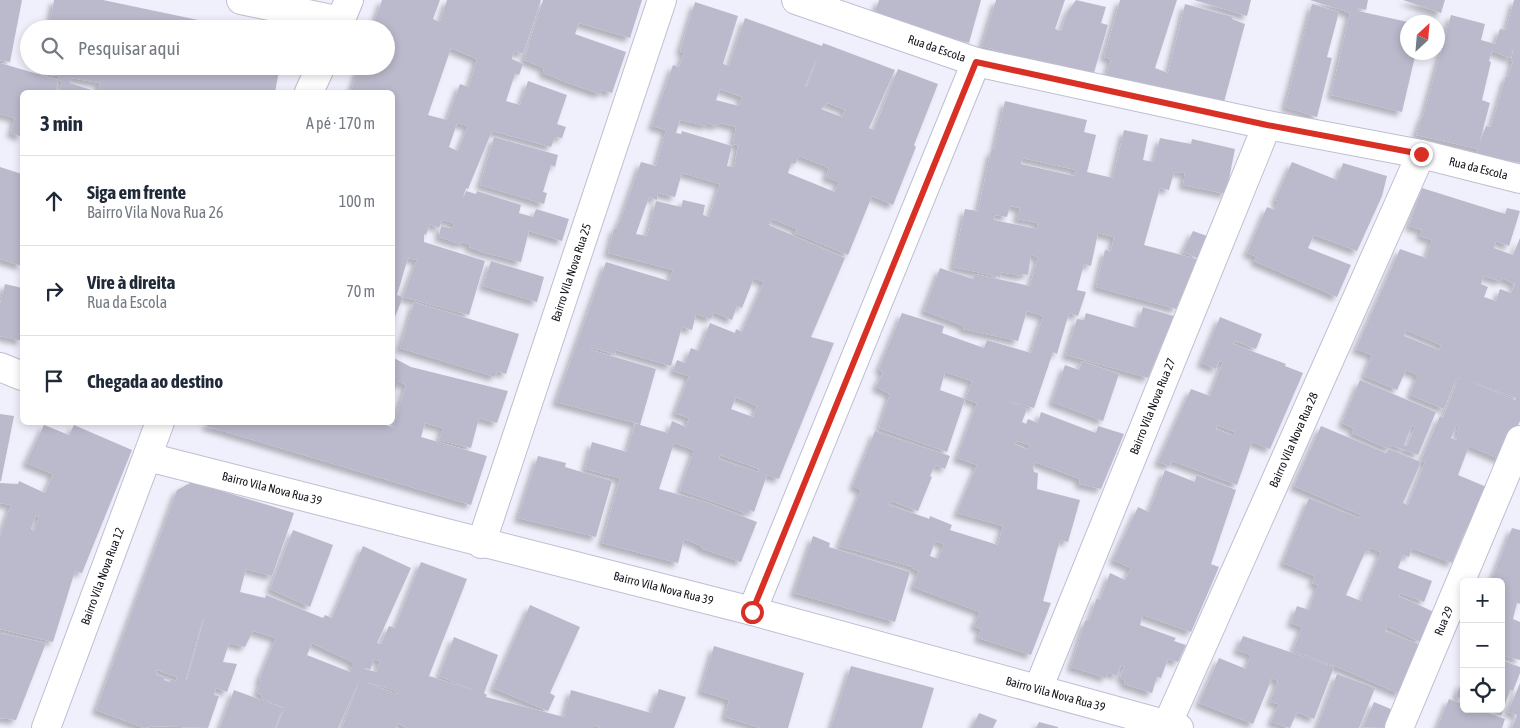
<!DOCTYPE html>
<html lang="pt">
<meta charset="utf-8">
<style>
:root{--surface:#fff;--page:#f2f2f3;--text:#1f2937;--muted:#747a83;--line:#e0e1e3}
body{margin:0;font-family:"Asap Condensed",sans-serif;background:var(--page);color:var(--text)}
.controls{position:absolute;right:15px;bottom:15px;display:grid;overflow:hidden;border-radius:8px;box-shadow:0 2px 8px #0003}
.controls button{width:45px;height:45px;display:grid;place-items:center;padding:0;border:0;border-bottom:1px solid var(--line);background:var(--surface);color:var(--text);font:25px sans-serif}
.compass{position:absolute;left:1400px;top:15px;width:45px;height:45px;border-radius:50%;background:var(--surface);box-shadow:0 2px 8px #0003;rotate:26deg}
.stop{position:absolute;width:15px;height:15px;margin:-11px;border:4px solid #d93025;border-radius:50%;background:#fff}
.stop.end{background:#d93025;border-color:#fff;box-shadow:0 1px 5px #0008}
.list{margin:0;padding:0;list-style:none}
h2{display:flex;justify-content:space-between;align-items:center;height:65px;margin:0;padding:0 20px;font-size:21px}
h2 small{font-size:16px;font-weight:400;color:var(--muted)}
.list li{display:grid;grid-template-columns:32px 1fr auto;gap:15px;align-items:center;box-sizing:border-box;height:90px;padding:0 20px;border-top:1px solid var(--line)}
.list b{display:block;font-size:19px;white-space:nowrap}
.list p{margin:0;font-size:16px;white-space:nowrap;color:var(--muted)}
.list em{font-size:16px;font-style:normal;color:var(--muted)}
.icon{flex:none;width:28px;height:28px;fill:none;stroke:currentColor;stroke-width:2;stroke-linecap:round;stroke-linejoin:round}
.map{position:relative;flex:none;width:1520px;height:728px;overflow:hidden}
.search{position:absolute;background:var(--surface);box-shadow:0 2px 8px #0003;left:20px;top:20px;width:375px;height:55px;display:flex;align-items:center;gap:12px;box-sizing:border-box;padding:0 18px;border-radius:28px;color:var(--muted);font-size:19px}
.panel{position:absolute;background:var(--surface);box-shadow:0 2px 8px #0003;left:20px;top:90px;width:375px;height:335px;border-radius:8px}
.map>svg:first-child{display:block}
</style>
<div class="map">
<svg width="1520" height="728" viewBox="0 0 1520 728">
<defs>
<filter id="shadow"><feDropShadow dx="-4.5" dy="4.5" stdDeviation="2.5" flood-color="#0004"/></filter>
</defs>
<rect width="100%" height="100%" fill="#f0f0fc"/>
<!-- building -->
<g fill="#bbbacd" fill-rule="evenodd" filter="url(#shadow)">
<polygon points="0,0 22,0 10,62 0,60"/>
<polygon points="54,0 103,0 241,29 49,29"/>
<path d="M382 0H440L433 19 440 22 447 0H541L523 54 514 51 512 59 523 64 519 75 515 74 506 101 520 105 528 81 567 95 557 124 566 127 562 138 555 137 551 147 492 131 468 189 466 188 462 201 466 191 476 194 477 191 521 205 519 213 533 217 536 209 569 219 568 222 562 241 529 231 521 262 482 252 469 247 470 244 461 242 460 244 439 237 441 226 450 228 453 227 454 223 442 220 439 228 430 224 426 235 424 234V242L485 261 469 315 403 297 417 260 408 258 397 295 403 297 392 324V92H351L359 66H386V29H372ZM451 48 477 59 469 87 460 84 447 120 428 115ZM457 123 468 126 458 151 449 147Z"/>
<polygon points="543,0 642,0 630,38 579,23 575,34 626,52 612,93 602,90 600,94 568,83 543,73 544,68 524,60"/>
<polygon points="879,0 981,0 969,43 874,15"/>
<polygon points="996,0 1065,0 1055,29 1061,31 1068,11 1076,0 1106,7 1101,23 1108,25 1093,76 1050,64 1049,67 982,46"/>
<polygon points="1120,0 1177,0 1155,68 1168,73 1185,4 1233,17 1232,19 1245,24 1224,102 1098,79 1099,74 1106,76 1111,59 1104,57"/>
<polygon points="1194,0 1251,0 1247,16"/>
<polygon points="1310,0 1368,0 1366,10 1359,8 1358,11 1408,22 1408,52 1416,52 1402,112 1331,95 1350,13"/>
<polygon points="1403,0 1445,0 1441,13"/>
<path d="M1514 0H1520V163L1476 153 1478 149 1416 135 1422 116 1423 117 1451 15 1485 24 1481 40 1495 44 1500 29 1506 30ZM1514 47 1511 60 1513 61 1508 77 1506 76 1491 127 1486 126 1479 144 1490 103 1482 100 1491 62 1489 61 1492 51 1510 58Z"/>
<path d="M695 2 738 16 723 64 729 66 745 18 822 46 823 43 895 70 869 128 874 130 898 69 938 84 914 145 916 147 893 205 872 196 848 255 795 233 797 229 772 219 769 225 845 258 811 337 834 343 779 479 767 475 754 512 749 510 748 514 680 490 694 450 674 443 659 489 706 502 757 522 741 562 703 549 699 545 684 539 678 563 602 543 620 478 585 469 592 442 627 452 635 424H639L556 402 606 262 669 281 673 270 608 253 614 228 616 229 622 216 641 162 656 166 666 130 652 126 673 65 679 67 684 52 680 51ZM818 56 807 87 805 86ZM720 89 742 97 739 106 716 100ZM828 103 845 110 842 117 821 109ZM680 120 707 126V123L715 126 721 123 736 127 733 144 738 145 734 167 727 166 732 146 682 131 681 134 676 133ZM799 156 829 168 826 177 839 182 835 192 788 173 791 163 795 164ZM682 173 720 184 709 217 703 215 705 205 683 200 681 207 656 201 647 236 636 234 649 197 657 200 658 193 675 197ZM754 278 764 282 742 332 736 329 735 333 710 323 699 351 691 348 685 363 677 360 673 371 689 376 675 413 689 418 686 427 672 421 668 433 640 425 656 369 591 350 592 348 615 354 616 350 671 366 682 327 692 330 696 314 711 319 714 312 732 320 737 306 742 308ZM736 397 757 406 753 417 731 409ZM720 455 759 469 758 472 719 459Z"/>
<polygon points="1312,4 1339,12 1327,57 1332,58 1317,117 1285,107"/>
<polygon points="0,63 58,80 56,92 22,92 22,137 11,133 15,118 0,114"/>
<path d="M42 66H280L275 92H59L62 81 58 80 59 76 41 74ZM71 78 100 83 98 92 70 83Z"/>
<path d="M1005 101 1087 120 1084 132 1096 135 1087 172 1113 178 1124 130 1148 135 1143 160 1154 162 1160 138 1191 144 1192 139 1235 149 1226 194 1183 185 1185 173 1174 172 1169 190 1160 188 1144 245 1197 259 1176 309 1096 287 1105 250 1111 251 1114 237 1098 233 1091 266 1084 264 1077 290 1086 292 1078 316 1069 313 1057 354 1053 352 1034 408 1008 401 1027 409 1022 422 1026 424 1028 419 1038 423 1041 412 1096 433 1098 426 1124 434 1101 489 1079 484 1080 479 1035 462 1033 467 1034 472 1038 473 1037 489 1080 500 1068 542 1060 540 1043 601 1051 603 1031 655 978 638 981 629 974 626 980 612 913 587 919 571 912 568 913 567 839 546 861 490 853 486 875 431 950 456 945 469 936 465 932 471 930 476 932 477 918 511 891 501 889 505 927 518 929 519 930 516 952 525 950 530 998 545 1003 526 957 513 977 465 957 458 977 403 966 399 972 381 945 372 940 390 965 399 947 452 879 428 890 394 876 387 883 372 879 369 902 313 944 326 942 333 984 348 987 340 1031 353 1043 316 1027 311 1018 341 963 329 964 326 924 311 940 268 973 279 975 274 1030 286 1038 257 1031 255 1028 275 1022 274V276L1001 272 1000 277 953 267 965 209 978 211 991 151H994ZM1022 158 1076 170 1074 176 1021 164ZM1010 206 1020 208 1017 219 1038 223 1037 229 994 220 995 215 1007 217ZM1017 441 1030 445 1028 450 1015 444ZM935 541 944 544 938 559 930 556Z"/>
<polygon points="494,137 558,155 555,167 551,165 543,192 547,193 544,204 480,185"/>
<polygon points="1292,162 1337,180 1343,163 1387,176 1382,196 1357,251 1314,235 1308,248 1351,265 1337,297 1254,261 1257,257 1247,253 1267,207 1275,210 1278,201 1275,200"/>
<polygon points="0,167 22,174 22,266 0,259"/>
<path d="M1422 188 1505 214 1507 208 1520 211 1509 246 1496 241 1494 248 1513 255 1520 238V421L1502 460 1469 446 1458 475 1489 488 1471 529 1467 527 1452 563 1412 548 1409 557 1403 555 1398 568 1432 581 1424 602 1400 593 1399 596 1434 612 1420 642 1387 626 1385 631 1421 645 1400 694 1335 666 1293 651 1302 627 1291 623 1297 606 1309 610 1318 585 1312 583 1315 576 1283 563 1309 498 1359 518 1361 515 1294 486 1321 426 1386 453 1389 449 1352 433 1354 429 1342 423 1360 380 1436 412 1418 455 1391 445 1389 449 1421 462 1403 503 1408 505 1425 462 1421 461 1440 416 1443 418 1459 377H1457L1444 409 1410 395 1418 375 1406 370 1397 390 1364 376 1372 355 1356 349 1400 249 1426 258 1432 240 1420 236 1422 230 1409 226ZM1484 276 1500 281 1502 278 1515 284 1511 293 1500 289 1496 301 1484 297 1488 287 1481 284ZM1406 330 1441 345 1439 350 1404 336ZM1469 381 1516 398 1515 400ZM1457 424 1459 426 1457 432H1459L1456 440 1451 438ZM1412 425 1415 427 1407 446 1404 445ZM1370 548 1381 552 1361 601 1346 595 1366 550 1369 552Z"/>
<polygon points="1193,231 1207,236 1197,258 1183,252"/>
<polygon points="491,261 544,277 537,302 483,286"/>
<polygon points="5,284 22,288 22,341 0,336 0,304"/>
<polygon points="414,302 519,334 506,374 497,371 495,377 400,348"/>
<polygon points="1143,307 1174,316 1148,378 1066,355 1077,319 1084,320 1086,313 1137,328"/>
<path d="M1220 317 1262 334 1256 349 1235 341 1233 344 1286 364 1285 366 1303 373 1270 449 1252 442 1237 485 1172 461 1170 466 1158 462 1191 389 1210 396 1223 362 1219 361 1216 369 1201 363ZM1217 425 1235 432 1234 436 1216 429Z"/>
<polygon points="392,357 411,367 508,391 497,423 479,418 471,448 439,440 443,428 425,423 421,437 487,456 471,505 206,426 208,422 380,422 393,428 406,385 399,381 392,395"/>
<polygon points="1082,361 1119,374 1103,421 1052,402 1065,365 1079,370"/>
<polygon points="0,414 14,416 1,481 0,481"/>
<path d="M44 425 69 435 74 425 132 450 82 573 75 571 53 642 0 629V536L11 505 0 503V483L18 484 19 481 45 493 53 474 26 463ZM36 515 39 517 34 531 31 529Z"/>
<polygon points="538,456 566,463 565,467 612,481 596,537 518,518"/>
<polygon points="1165,470 1195,482 1196,475 1236,490 1211,564 1219,567 1191,632 1143,615 1140,625 1176,638 1174,641 1186,645 1178,662 1168,659 1161,678 1157,677 1152,693 1124,684 1125,680 1120,677 1124,666 1121,665 1117,676 1108,672 1106,678 1071,667 1085,621 1089,621 1097,598 1100,600 1110,573 1125,580 1131,568 1113,560 1138,507 1149,512"/>
<path d="M192 482 294 513 272 576 246 569 240 592 265 598 266 595 323 618 325 615 332 618 363 546 411 568 377 643 381 644 389 626 395 628 421 562 467 579 429 676 476 691 439 676 454 637 498 655 484 693 487 695 486 697 564 717 571 690 651 713 659 689 686 697 674 728H601L594 725V728H407L398 723 396 728H342L360 679 338 728H276L285 708 261 698 262 695 257 693 261 681 259 680 276 638 253 631 245 647 229 643 223 662 237 664 227 692 216 688 214 695 219 696 208 728 154 726 144 728 96 710 177 490ZM203 619H204L187 680 186 679ZM312 643 354 663 350 672 307 655ZM374 659 380 661 377 672 364 669 365 668 370 670ZM157 670 177 677 176 681 171 679 170 682 164 680 165 678 156 674ZM363 681 390 689 398 692 397 694Z"/>
<polygon points="1512,528 1520,530 1520,604 1517,603 1513,619 1520,622 1520,660 1501,655 1501,582 1491,582"/>
<polygon points="293,530 333,545 310,607 270,589"/>
<polygon points="813,536 830,543 829,547 910,572 895,622 794,593"/>
<polygon points="530,605 580,627 550,693 555,696 548,711 493,688"/>
<polygon points="0,633 46,643 16,720 0,718"/>
<polygon points="1243,636 1334,667 1314,719 1297,712 1290,728 1271,722 1279,704 1270,702 1278,681 1272,678 1253,724 1199,703 1219,658 1246,669 1251,655 1237,650"/>
<polygon points="714,646 804,673 788,728 761,728 725,717 729,700 701,691"/>
<polygon points="1501,660 1520,667 1520,673 1513,691 1510,690 1501,716 1485,709 1501,709"/>
<polygon points="851,666 934,688 922,728 831,728"/>
<polygon points="1337,674 1375,688 1359,728 1317,728"/>
<polygon points="1461,683 1464,684 1464,700 1456,697"/>
<polygon points="1520,683 1520,728 1512,728 1517,715 1508,712"/>
<polygon points="234,690 283,708 275,728 220,728"/>
<polygon points="1449,699 1464,704 1464,709 1478,709 1505,719 1502,728 1437,728"/>
<polygon points="1374,702 1393,710 1385,728 1363,727"/>
<polygon points="979,713 997,720 993,728 972,728"/>
<polygon points="1039,722 1058,727 1058,728 1036,728"/>
</g>
<g fill="none" stroke-linecap="round" stroke-linejoin="round">
<defs>
<g id="minor">
<polyline points="241,0 341,21"/>
<path id="s1" d="M796 0 976 62 1267 125 1421 154 1520 179"/>
<polyline points="337,29 349,0"/>
<polyline points="309,92 321,66"/>
<polyline points="0,367 22,376"/>
<path id="s2" d="M148 457 752 611 1179 728"/>
<path id="s3" d="M481 544 662 0"/>
<polyline points="752,611 976,62"/>
<path id="s4" d="M1038 689 1267 125"/>
<path id="s5" d="M1167 725 1421 154"/>
<path id="s6" d="M46 728 160 422"/>
<path id="s7" d="M1399 728 1520 440"/>
</g>
</defs>
<!-- minor casing -->
<use href="#minor" stroke="#bfbed1" stroke-width="30"/>
<!-- minor -->
<use href="#minor" stroke="#fff" stroke-width="28"/>
</g>
<g fill="none" stroke-linecap="round" stroke-linejoin="round">
<!-- route -->
<polyline stroke="#d93025" stroke-width="6" points="752,612 976,62 1267,125 1421,154"/>
</g>
<g text-anchor="middle" dominant-baseline="central" stroke-width="4" stroke-linejoin="round" paint-order="stroke">
<!-- street labels -->
<g font-size="12" fill="#131219" stroke="#f0f0fc">
<text stroke="none"><textPath href="#s1" startOffset="149">Rua da Escola</textPath></text>
<text stroke="none"><textPath href="#s1" startOffset="704">Rua da Escola</textPath></text>
<text stroke="none"><textPath href="#s3" startOffset="286">Bairro Vila Nova Rua 25</textPath></text>
<text stroke="none"><textPath href="#s4" startOffset="305">Bairro Vila Nova Rua 27</textPath></text>
<text stroke="none"><textPath href="#s5" startOffset="312">Bairro Vila Nova Rua 28</textPath></text>
<text stroke="none"><textPath href="#s2" startOffset="128">Bairro Vila Nova Rua 39</textPath></text>
<text stroke="none"><textPath href="#s6" startOffset="162">Bairro Vila Nova Rua 12</textPath></text>
<text stroke="none"><textPath href="#s2" startOffset="532">Bairro Vila Nova Rua 39</textPath></text>
<text stroke="none"><textPath href="#s7" startOffset="116">Rua 29</textPath></text>
<text stroke="none"><textPath href="#s2" startOffset="938">Bairro Vila Nova Rua 39</textPath></text>
</g>
</g>
</svg>
<div class="controls">
<button>+</button>
<button>−</button>
<button><svg class="icon" aria-label="locate" viewBox="0 0 24 24"><circle cx="12" cy="12" r="6"/><path d="M12 2v4M12 18v4M2 12h4M18 12h4"/></svg></button>
</div>
<svg class="compass" viewBox="-18 -18 36 36"><path d="M0-13l5 13h-10z" fill="#e53935"/><path d="M0 13l5-13h-10z" fill="#747a83"/></svg>
<div class="stop" style="left:752px;top:612px"></div>
<div class="stop end" style="left:1421px;top:154px"></div>
<div class="search"><svg class="icon" aria-label="search" viewBox="0 0 24 24"><circle cx="10" cy="10" r="6"/><path d="M15 15l6 6"/></svg>Pesquisar aqui</div>
<section class="panel">
<h2>3 min<small>A pé · 170 m</small></h2>
<ul class="list">
<li><svg class="icon" aria-label="ahead" viewBox="0 0 24 24"><path d="M12 20V5M6 11l6-6 6 6"/></svg><div><b>Siga em frente</b><p>Bairro Vila Nova Rua 26</p></div><em>100 m</em></li>
<li><svg class="icon" aria-label="right" viewBox="0 0 24 24"><path d="M7 20v-9h11M14 6l5 5-5 5"/></svg><div><b>Vire à direita</b><p>Rua da Escola</p></div><em>70 m</em></li>
<li><svg class="icon" aria-label="arrive" viewBox="0 0 24 24"><path d="M6 21V4h12l-3 4 3 4H6"/></svg><div><b>Chegada ao destino</b></div></li>
</ul>
</section>
</div>
